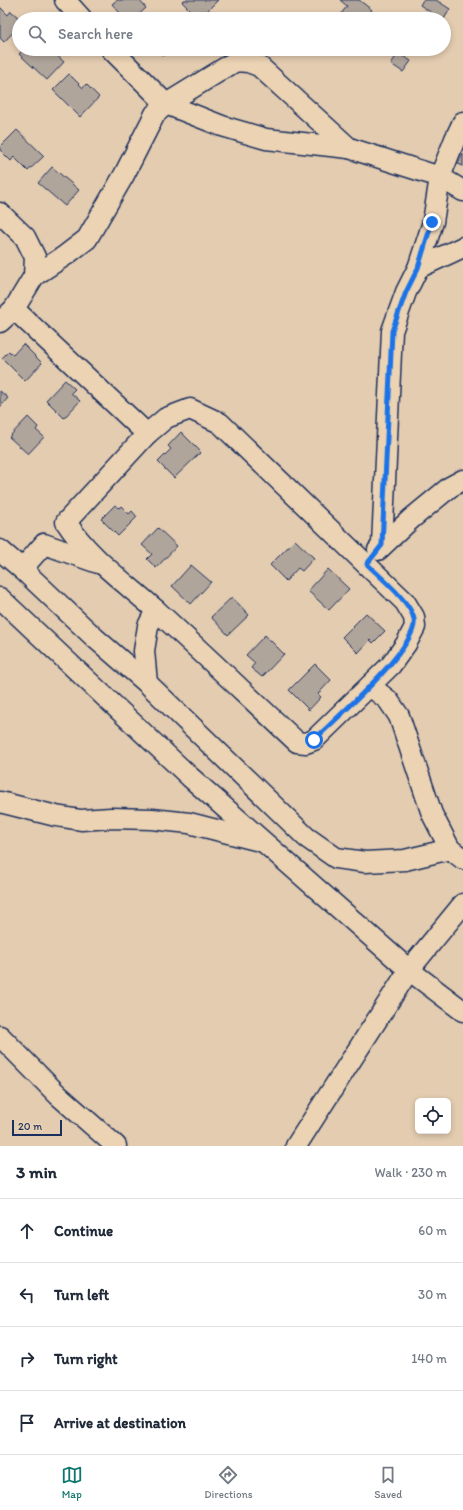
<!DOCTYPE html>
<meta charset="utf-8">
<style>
:root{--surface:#fff;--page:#f2f2f3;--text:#1f2937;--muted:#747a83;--line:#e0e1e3;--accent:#0f766e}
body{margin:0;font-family:Itim,sans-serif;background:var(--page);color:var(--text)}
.controls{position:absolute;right:12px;bottom:12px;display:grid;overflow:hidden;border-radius:6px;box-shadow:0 2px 6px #0003}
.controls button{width:36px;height:36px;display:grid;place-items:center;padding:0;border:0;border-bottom:1px solid var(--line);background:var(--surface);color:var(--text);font:20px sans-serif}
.scale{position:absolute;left:12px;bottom:10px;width:50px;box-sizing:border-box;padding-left:4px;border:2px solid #1b2f5e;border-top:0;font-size:11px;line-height:14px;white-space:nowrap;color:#1b2f5e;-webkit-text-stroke:3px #ebd3b3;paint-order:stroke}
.stop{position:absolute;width:12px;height:12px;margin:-9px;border:3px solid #1a73e8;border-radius:50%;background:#fff}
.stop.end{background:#1a73e8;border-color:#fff;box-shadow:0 1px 4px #0008}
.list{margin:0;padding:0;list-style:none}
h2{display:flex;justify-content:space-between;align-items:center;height:52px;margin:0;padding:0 16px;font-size:17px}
h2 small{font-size:13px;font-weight:400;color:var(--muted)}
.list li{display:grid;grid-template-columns:26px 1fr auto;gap:12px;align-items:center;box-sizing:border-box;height:64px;padding:0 16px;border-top:1px solid var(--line)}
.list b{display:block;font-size:15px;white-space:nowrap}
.list em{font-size:13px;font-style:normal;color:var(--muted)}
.icon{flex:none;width:22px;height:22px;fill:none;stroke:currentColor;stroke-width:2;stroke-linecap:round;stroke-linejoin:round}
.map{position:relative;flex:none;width:463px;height:1146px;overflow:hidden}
.search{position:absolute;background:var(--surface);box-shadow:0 2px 6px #0003;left:12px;right:12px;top:12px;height:44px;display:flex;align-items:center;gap:10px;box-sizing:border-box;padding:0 14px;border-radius:22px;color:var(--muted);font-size:15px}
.sheet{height:308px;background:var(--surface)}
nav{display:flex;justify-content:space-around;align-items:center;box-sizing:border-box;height:56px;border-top:1px solid var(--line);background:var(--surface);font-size:11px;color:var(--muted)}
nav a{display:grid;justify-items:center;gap:2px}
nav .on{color:var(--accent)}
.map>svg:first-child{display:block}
</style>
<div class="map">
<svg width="463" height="1146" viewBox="0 0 463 1146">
<rect width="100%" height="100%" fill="#e3ccb0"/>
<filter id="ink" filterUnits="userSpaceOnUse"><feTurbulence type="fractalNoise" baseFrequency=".025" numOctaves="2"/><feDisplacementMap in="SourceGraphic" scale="8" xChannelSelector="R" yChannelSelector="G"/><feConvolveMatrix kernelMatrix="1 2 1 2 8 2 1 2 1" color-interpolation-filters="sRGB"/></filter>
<g filter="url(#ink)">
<!-- building -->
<g fill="#b0a59b" stroke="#1b2f5e">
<polygon points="117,0 139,0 146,8 134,19 121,19 118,15 120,13 112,4"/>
<polygon points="184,0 218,0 199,19 182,2"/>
<polygon points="340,0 359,0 372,10 365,19 339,19 338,18 347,6"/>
<polygon points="423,0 436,0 450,9 444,19 441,19 420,5"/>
<polygon points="0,7 8,15 11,11 20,19 19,26 4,42 0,38"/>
<polygon points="24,49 45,49 49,53 51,50 64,62 47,80 19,54"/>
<polygon points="157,49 171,49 164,56"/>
<polygon points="398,53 411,61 403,72 391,64"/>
<polygon points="69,74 83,88 86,84 99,97 80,117 53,90"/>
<polygon points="17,130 44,156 28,171 14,157 11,161 0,150 0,147"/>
<polygon points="463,153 463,166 458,164"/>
<polygon points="52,167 79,190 65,206 38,183"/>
<polygon points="23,344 42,363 25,381 2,358 9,351 13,355"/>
<polygon points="65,380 75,389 71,393 80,401 64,418 46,400"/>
<polygon points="0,391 8,398 0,407"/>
<polygon points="28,417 38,427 36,430 44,437 28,454 9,437"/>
<polygon points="181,432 201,452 174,478 158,462 171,449 168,446"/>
<polygon points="115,505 119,508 121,506 129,514 132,511 137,517 118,536 101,519"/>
<polygon points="158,528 177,546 156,568 147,559 152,554 142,545"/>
<polygon points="295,540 314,558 302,571 298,568 286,581 270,565"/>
<polygon points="191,565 211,582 191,604 172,586"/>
<polygon points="328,569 349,589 329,610 308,591"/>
<polygon points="232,597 249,615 228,635 211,617"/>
<polygon points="366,613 385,631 373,643 370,640 358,653 342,637"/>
<polygon points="265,635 284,654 262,677 251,668 255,663 246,655"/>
<polygon points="315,664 331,680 318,694 321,697 309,710 289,690"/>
</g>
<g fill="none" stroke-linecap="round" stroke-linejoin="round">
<defs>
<g id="minor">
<polyline points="65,0 82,19"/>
<polyline points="111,49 166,104 236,61 248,62 259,66 349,148 440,177 463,191"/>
<polyline points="0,213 25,237 35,257 34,276 14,309 0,322"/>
<polyline points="418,268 463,247"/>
<polyline points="34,276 66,255 87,239 124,175 155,114 166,104 222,126 266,139 349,148"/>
<polyline points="14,309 147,434"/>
<path d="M190 409 220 423 405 602 414 617 415 627 406 644 391 665 314 740 306 743 297 742C251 699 204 654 157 611 125 582 90 559 66 522L147 434 166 418Z"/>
<polyline points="382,545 392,331 406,292 418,268 433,222 440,177 455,139 463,122"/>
<polyline points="0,550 22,569 95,638 147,683 306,837 336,858 365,862 405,860 450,849"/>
<polyline points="378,550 411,519 450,487 463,480"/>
<polyline points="22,569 44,544 98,563"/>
<polyline points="0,598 190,777 409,970 463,1011"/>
<polyline points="147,683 144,651 148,626 156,610"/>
<polyline points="370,686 388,700 399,716 432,814 450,849 463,859"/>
<polyline points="0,802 56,816 81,820 111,818 152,819 189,823 260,841"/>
<polyline points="0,1036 58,1095 116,1146"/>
<polyline points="296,1146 409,970 463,904"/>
</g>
</defs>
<!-- minor casing -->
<use href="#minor" stroke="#1b2f5e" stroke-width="23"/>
<!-- minor -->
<use href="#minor" stroke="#ebd3b3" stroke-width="20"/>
</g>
</g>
<g fill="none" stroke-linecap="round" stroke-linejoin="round" filter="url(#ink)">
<!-- route -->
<path stroke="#1a73e8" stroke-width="5" d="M314 740C334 720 420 646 414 619 411 602 379 576 367 564L382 545 392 331 406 292 418 268 432 222"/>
</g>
</svg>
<div class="controls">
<button><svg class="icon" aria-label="locate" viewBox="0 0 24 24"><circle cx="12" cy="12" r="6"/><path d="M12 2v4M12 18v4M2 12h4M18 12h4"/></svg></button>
</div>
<div class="scale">20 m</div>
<div class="stop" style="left:314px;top:740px"></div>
<div class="stop end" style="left:432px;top:222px"></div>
<div class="search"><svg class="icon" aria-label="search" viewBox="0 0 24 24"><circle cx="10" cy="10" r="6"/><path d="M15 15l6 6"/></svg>Search here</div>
</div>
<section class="sheet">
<h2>3 min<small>Walk · 230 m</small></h2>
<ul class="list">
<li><svg class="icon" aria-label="ahead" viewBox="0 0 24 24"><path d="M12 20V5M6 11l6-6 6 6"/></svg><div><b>Continue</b></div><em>60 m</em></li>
<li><svg class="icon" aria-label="left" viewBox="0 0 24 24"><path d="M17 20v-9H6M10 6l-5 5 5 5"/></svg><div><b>Turn left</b></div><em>30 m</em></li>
<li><svg class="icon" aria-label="right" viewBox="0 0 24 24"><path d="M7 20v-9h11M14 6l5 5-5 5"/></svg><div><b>Turn right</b></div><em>140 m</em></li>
<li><svg class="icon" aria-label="arrive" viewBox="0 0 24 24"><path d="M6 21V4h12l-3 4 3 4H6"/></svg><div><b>Arrive at destination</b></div></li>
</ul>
</section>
<nav>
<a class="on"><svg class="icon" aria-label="map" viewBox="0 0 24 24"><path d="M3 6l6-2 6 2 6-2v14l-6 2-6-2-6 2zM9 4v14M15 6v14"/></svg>Map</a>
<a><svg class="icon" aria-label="directions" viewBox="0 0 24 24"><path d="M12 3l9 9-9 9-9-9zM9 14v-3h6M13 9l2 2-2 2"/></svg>Directions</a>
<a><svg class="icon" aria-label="saved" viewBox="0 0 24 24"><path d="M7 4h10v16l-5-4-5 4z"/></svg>Saved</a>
</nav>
